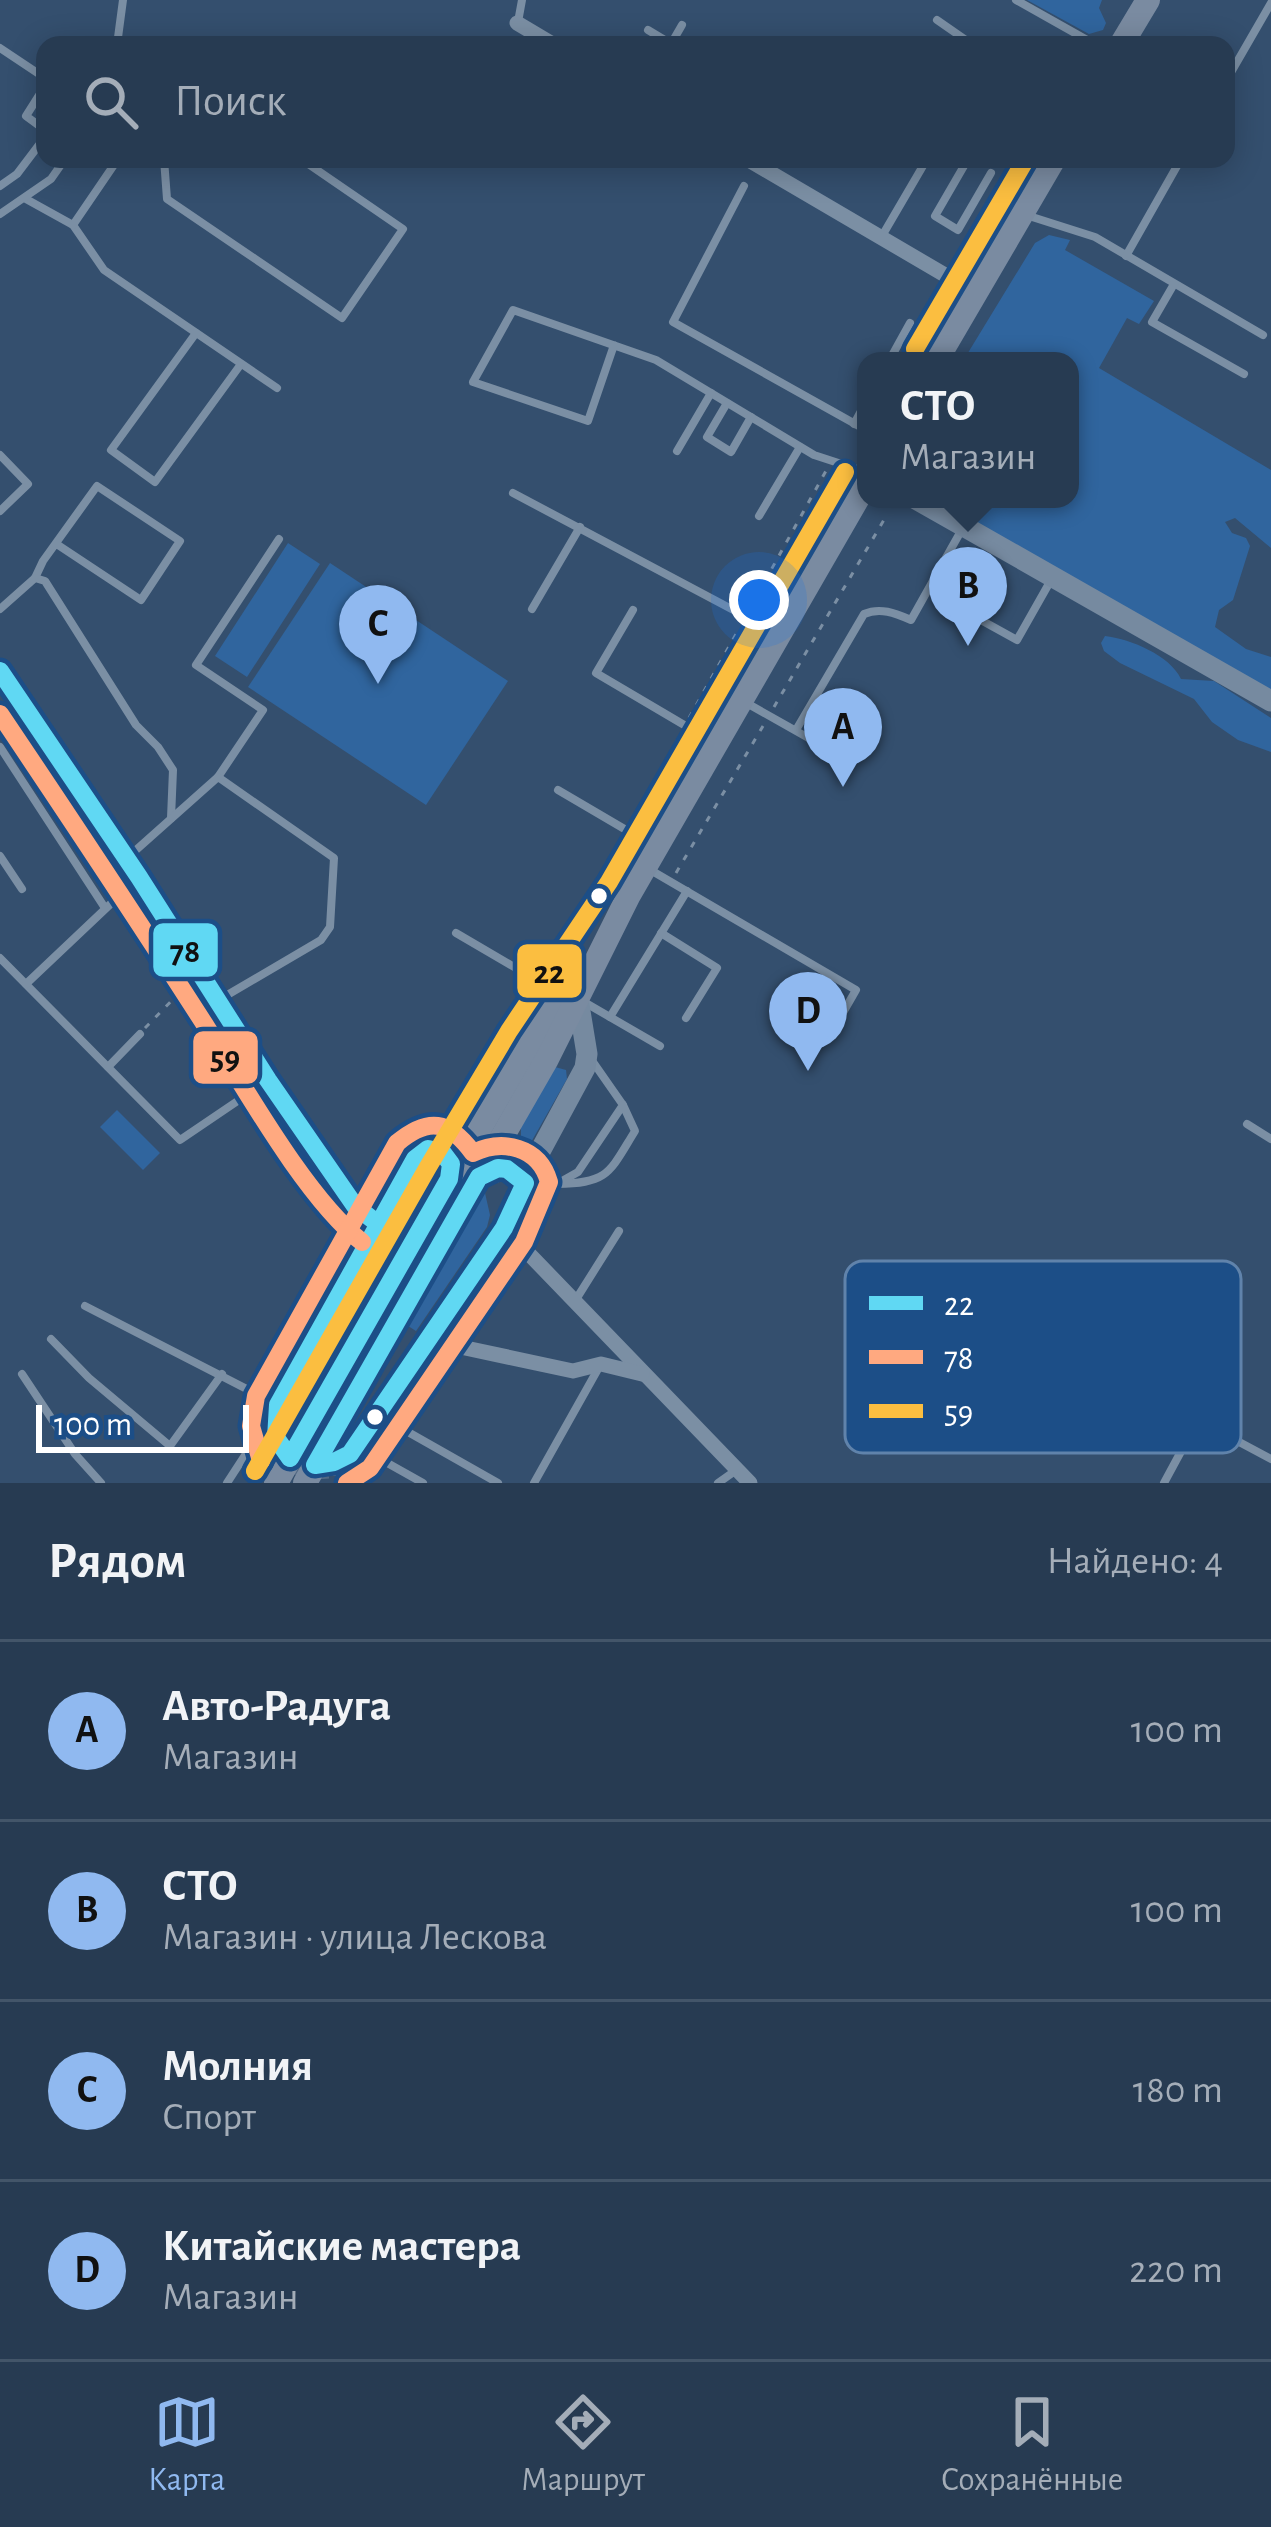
<!DOCTYPE html>
<html lang="ru">
<meta charset="utf-8">
<style>
:root{--surface:#273b52;--page:#33465c;--text:#f1f3f6;--muted:#a4adb8;--line:#435569;--accent:#90b9f0}
body{margin:0;font-family:"Alegreya Sans",sans-serif;background:var(--page);color:var(--text)}
.scale{position:absolute;left:36px;bottom:30px;width:213px;box-sizing:border-box;padding-left:12px;border:6px solid #fff;border-top:0;font-size:33px;line-height:42px;white-space:nowrap;color:#fff;-webkit-text-stroke:9px #1c4e87;paint-order:stroke}
.you{position:absolute;left:759px;top:600px;width:42px;height:42px;margin:-30px;border:9px solid #fff;border-radius:50%;background:#1a73e8;box-shadow:0 0 0 18px #1a73e833}
.badge{display:grid;place-items:center;width:78px;height:78px;border-radius:50%;background:var(--accent);color:#111;font-size:39px;font-weight:700}
.pin{position:absolute;translate:-50% -99px;filter:drop-shadow(0 3px 6px #0008)}
.pin::after{content:'';position:absolute;top:63px;width:42px;height:36px;background:inherit;clip-path:polygon(0 0,100% 0,50% 100%)}
.popup{position:absolute;left:857px;top:352px;width:222px;height:156px;box-sizing:border-box;display:grid;place-content:center;border-radius:24px;background:var(--surface);filter:drop-shadow(0 3px 9px #0005);font-size:39px;white-space:nowrap;color:var(--muted)}
.popup b{font-size:45px;color:var(--text)}
.popup::after{content:'';position:absolute;left:50%;top:100%;margin-left:-24px;border:24px solid transparent;border-top-color:var(--surface)}
.list{margin:0;padding:0;list-style:none}
h2{display:flex;justify-content:space-between;align-items:center;height:156px;margin:0;padding:0 48px;font-size:51px}
h2 small{font-size:39px;font-weight:400;color:var(--muted)}
.list li{display:grid;grid-template-columns:78px 1fr auto;gap:36px;align-items:center;box-sizing:border-box;height:180px;padding:0 48px;border-top:3px solid var(--line)}
.list b{display:block;font-size:45px;white-space:nowrap}
.list p{margin:0;font-size:39px;white-space:nowrap;color:var(--muted)}
.list em{font-size:39px;font-style:normal;color:var(--muted)}
.icon{flex:none;width:66px;height:66px;fill:none;stroke:currentColor;stroke-width:2;stroke-linecap:round;stroke-linejoin:round}
.map{position:relative;flex:none;width:1271px;height:1483px;overflow:hidden}
.search{position:absolute;background:var(--surface);box-shadow:0 6px 30px #0003;left:36px;right:36px;top:36px;height:132px;display:flex;align-items:center;gap:30px;box-sizing:border-box;padding:0 42px;border-radius:24px;color:var(--muted);font-size:45px}
.sheet{height:876px;background:var(--surface)}
nav{display:flex;justify-content:space-around;align-items:center;box-sizing:border-box;height:168px;border-top:3px solid var(--line);background:var(--surface);font-size:33px;color:var(--muted)}
nav a{display:grid;justify-items:center;gap:6px}
nav .on{color:var(--accent)}
.map>svg:first-child{display:block}
</style>
<div class="map">
<svg width="1271" height="1483" viewBox="0 0 1271 1483">
<rect width="100%" height="100%" fill="#344f6e"/>
<!-- green -->
<g fill="#30659e">
<polygon points="1027,0 1102,0 1099,8 1106,23 1103,30 1089,34"/>
<polygon points="1049,235 1070,240 1065,250 1154,301 1139,324 1127,318 1099,368 1271,470 1271,548 1235,518 1225,522 1232,533 1246,538 1250,546 1233,600 1219,610 1215,627 1246,649 1271,657 1271,693 928,499 1070,499 1070,361 963,361 1035,243"/>
<polygon points="288,543 320,564 247,677 215,656"/>
<polygon points="330,563 508,681 426,805 248,687"/>
<path d="M1105 636C1130 639 1170 655 1181 679L1214 681 1271 718V752L1238 740 1212 722 1194 699 1120 663 1104 651 1101 643Z"/>
<polygon points="555,1067 566,1070 567,1079 530,1144 521,1144 521,1125"/>
<polygon points="117,1110 160,1153 143,1170 100,1127"/>
<polygon points="485,1193 490,1215 487,1227 416,1331 405,1324 481,1194"/>
</g>
<g fill="none" stroke-linecap="round" stroke-linejoin="round">
<!-- secondary-tunnel -->
<path stroke="#526984" stroke-width="21" stroke-dasharray="21 10" stroke-linecap="butt" d="M273 1430C278 1460 299 1471 328 1468"/>
<!-- path -->
<g stroke="#7b8fa4" stroke-width="3" stroke-dasharray="6 9" stroke-linecap="butt">
<polyline points="483,45 509,35"/>
<polyline points="750,608 827,469"/>
<polyline points="774,707 888,513"/>
<polyline points="689,718 740,627"/>
<polyline points="634,825 679,737"/>
<polyline points="676,873 763,726"/>
<polyline points="545,974 624,843"/>
<polyline points="145,1028 183,989 244,1082"/>
<polyline points="256,1099 339,1218"/>
</g>
<!-- lane -->
<g stroke="#7b8fa4" stroke-width="8">
<polyline points="1016,0 1096,45"/>
<polyline points="937,20 973,45"/>
<polyline points="518,22 522,0"/>
<polyline points="648,30 673,45"/>
<polyline points="671,44 682,25"/>
<polyline points="117,45 123,0"/>
<polyline points="0,48 45,78"/>
<polyline points="1226,81 1271,3"/>
<polyline points="45,86 26,116 45,130"/>
<polyline points="164,159 167,199 342,318 403,229 301,159"/>
<polyline points="968,159 935,216 958,230 991,173"/>
<polyline points="0,186 17,174 45,137"/>
<polyline points="744,186 673,322 866,430"/>
<polyline points="26,199 73,225 104,270 277,388"/>
<polyline points="0,214 51,179 65,159"/>
<polyline points="1029,216 1095,237 1263,335"/>
<polyline points="73,225 118,159"/>
<polyline points="882,236 927,159"/>
<polyline points="1126,256 1181,159"/>
<polyline points="1174,284 1152,322 1244,374"/>
<polyline points="196,333 111,450 155,482 241,364"/>
<polyline points="614,345 588,421 473,382 513,310 656,360 814,455 866,472"/>
<polyline points="889,361 910,323"/>
<polyline points="727,403 707,437 731,452 751,417"/>
<polyline points="854,424 866,402"/>
<polyline points="677,451 711,393"/>
<polyline points="0,455 28,484 0,511"/>
<polyline points="513,493 773,631"/>
<polyline points="759,516 800,447"/>
<polyline points="35,578 43,561 97,486 180,541 141,600 58,545"/>
<polyline points="0,609 35,578 45,581 136,725 158,747 173,770 171,818"/>
<polyline points="532,609 580,527"/>
<polyline points="633,610 596,673 713,742"/>
<polyline points="979,619 1017,640 1051,580"/>
<polyline points="743,701 821,745"/>
<path d="M796 730 864 614C880 607 895 613 911 620L961 531"/>
<polyline points="0,747 105,908"/>
<polyline points="218,777 263,710 196,665 279,539"/>
<polyline points="44,780 61,764"/>
<polyline points="558,790 650,844"/>
<polyline points="0,856 22,889"/>
<polyline points="127,858 218,777 334,858 330,927 321,940 217,1001"/>
<polyline points="647,868 856,990 829,1037"/>
<polyline points="456,933 555,991"/>
<polyline points="661,933 717,968 686,1018"/>
<polyline points="0,958 180,1140 267,1081"/>
<polyline points="26,984 138,878"/>
<polyline points="584,1002 660,1046"/>
<polyline points="610,1017 687,891"/>
<polyline points="108,1067 140,1034"/>
<polyline points="1247,1124 1271,1139"/>
<polyline points="526,1183 555,1185 578,1172 623,1105 593,1062"/>
<path d="M557 1184C609 1183 609 1173 635 1131L623 1105"/>
<polyline points="575,1301 619,1231"/>
<polyline points="85,1306 276,1404"/>
<polyline points="51,1339 89,1378 170,1446 222,1374"/>
<polyline points="22,1374 75,1454 101,1483"/>
<polyline points="378,1415 498,1483"/>
<polyline points="357,1446 423,1483"/>
<polyline points="227,1483 268,1420"/>
<polyline points="534,1483 598,1369"/>
<polyline points="718,1483 735,1471"/>
<polyline points="1164,1483 1198,1420 1271,1459"/>
</g>
<!-- street -->
<g stroke="#7b8fa4" stroke-width="15">
<polyline points="517,23 554,45"/>
<polyline points="747,159 974,292"/>
<polyline points="0,671 139,877 268,1080 355,1206 377,1223"/>
<polyline points="504,1228 750,1483"/>
<polyline points="428,1340 573,1371 601,1364 642,1374"/>
</g>
<!-- secondary -->
<g stroke="#768aa0" stroke-width="21">
<polyline points="916,499 1271,701"/>
<polyline points="479,1177 507,1169 525,1183"/>
<polyline points="273,1430 278,1405 415,1159 440,1130 503,1087"/>
<polyline points="335,1465 350,1454 504,1228 538,1155 585,1068 587,1054 578,999"/>
</g>
<!-- primary -->
<g stroke="#7a8ba1" stroke-width="24">
<polyline points="1121,45 1148,0"/>
<polyline points="936,361 1054,159"/>
<polyline points="375,1309 529,1044 574,976"/>
<polyline points="396,1322 547,1059 629,895 866,484"/>
</g>
<!-- primary-bridge -->
<g stroke="#7a8ba1" stroke-width="24">
<polyline points="276,1483 375,1309"/>
<polyline points="305,1483 396,1322"/>
</g>
<defs>
<g id="bus-1">
<polyline points="0,671 139,877 268,1080 355,1206 377,1223"/>
<polygon points="428,1149 442,1152 451,1164 449,1179 290,1458 276,1438 278,1405 415,1159"/>
<polygon points="498,1168 507,1169 525,1183 504,1228 350,1454 334,1462 315,1465 479,1177"/>
</g>
<g id="bus-2">
<path d="M0 714C70 818 139 922 207 1028 246 1090 307 1199 362 1242"/>
<path d="M261 1461 251 1426 256 1396 397 1143C428 1117 449 1120 473 1153 502 1139 539 1146 549 1182L524 1242 370 1468 347 1483"/>
</g>
<g id="bus-3">
<polyline points="915,349 1026,159"/>
<polyline points="255,1471 428,1167 509,1031 609,882 845,472"/>
</g>
</defs>
<!-- bus-1 casing -->
<use href="#bus-1" stroke="#1c4e87" stroke-width="27"/>
<!-- bus-2 casing -->
<use href="#bus-2" stroke="#1c4e87" stroke-width="27"/>
<!-- bus-3 casing -->
<use href="#bus-3" stroke="#1c4e87" stroke-width="27"/>
<!-- bus-1 -->
<use href="#bus-1" stroke="#60d8f3" stroke-width="18"/>
<!-- bus-2 -->
<use href="#bus-2" stroke="#ffa980" stroke-width="18"/>
<!-- bus-3 -->
<use href="#bus-3" stroke="#fbbe40" stroke-width="18"/>
</g>
<!-- markers -->
<g fill="#fff" stroke="#1c4e87" stroke-width="4.5">
<circle cx="599" cy="896" r="10"/>
<circle cx="375" cy="1417" r="10"/>
</g>
<!-- legend -->
<rect x="845" y="1261" width="396" height="192" rx="18" fill="#1c4e87" stroke="#6083ab" stroke-width="3"/>
<rect x="869" y="1296" width="54" height="14" fill="#60d8f3"/>
<rect x="869" y="1350" width="54" height="14" fill="#ffa980"/>
<rect x="869" y="1404" width="54" height="14" fill="#fbbe40"/>
<g font-size="33" fill="#fff">
<text x="944" y="1315">22</text>
<text x="944" y="1369">78</text>
<text x="944" y="1423">59</text>
</g>
<g stroke="#1c4e87" stroke-width="4.5">
<rect x="151" y="921" width="69" height="58" rx="12" fill="#60d8f3"/>
<rect x="515" y="942" width="69" height="58" rx="12" fill="#fbbe40"/>
<rect x="191" y="1029" width="69" height="57" rx="12" fill="#ffa980"/>
</g>
<g font-size="33" text-anchor="middle" font-weight="bold" fill="#111">
<text x="185" y="962">78</text>
<text x="549" y="983">22</text>
<text x="225" y="1069">59</text>
</g>
</svg>
<div class="scale">100 m</div>
<div class="you"></div>
<div class="pin badge" style="left:843px;top:787px">A</div>
<div class="pin badge" style="left:968px;top:646px">B</div>
<div class="popup"><b>СТО</b>Магазин</div>
<div class="pin badge" style="left:378px;top:684px">C</div>
<div class="pin badge" style="left:808px;top:1071px">D</div>
<div class="search"><svg class="icon" aria-label="search" viewBox="0 0 24 24"><circle cx="10" cy="10" r="6"/><path d="M15 15l6 6"/></svg>Поиск</div>
</div>
<section class="sheet">
<h2>Рядом<small>Найдено: 4</small></h2>
<ul class="list">
<li><span class="badge">A</span><div><b>Авто-Радуга</b><p>Магазин</p></div><em>100 m</em></li>
<li><span class="badge">B</span><div><b>СТО</b><p>Магазин · улица Лескова</p></div><em>100 m</em></li>
<li><span class="badge">C</span><div><b>Молния</b><p>Спорт</p></div><em>180 m</em></li>
<li><span class="badge">D</span><div><b>Китайские мастера</b><p>Магазин</p></div><em>220 m</em></li>
</ul>
</section>
<nav>
<a class="on"><svg class="icon" aria-label="map" viewBox="0 0 24 24"><path d="M3 6l6-2 6 2 6-2v14l-6 2-6-2-6 2zM9 4v14M15 6v14"/></svg>Карта</a>
<a><svg class="icon" aria-label="directions" viewBox="0 0 24 24"><path d="M12 3l9 9-9 9-9-9zM9 14v-3h6M13 9l2 2-2 2"/></svg>Маршрут</a>
<a><svg class="icon" aria-label="saved" viewBox="0 0 24 24"><path d="M7 4h10v16l-5-4-5 4z"/></svg>Сохранённые</a>
</nav>
